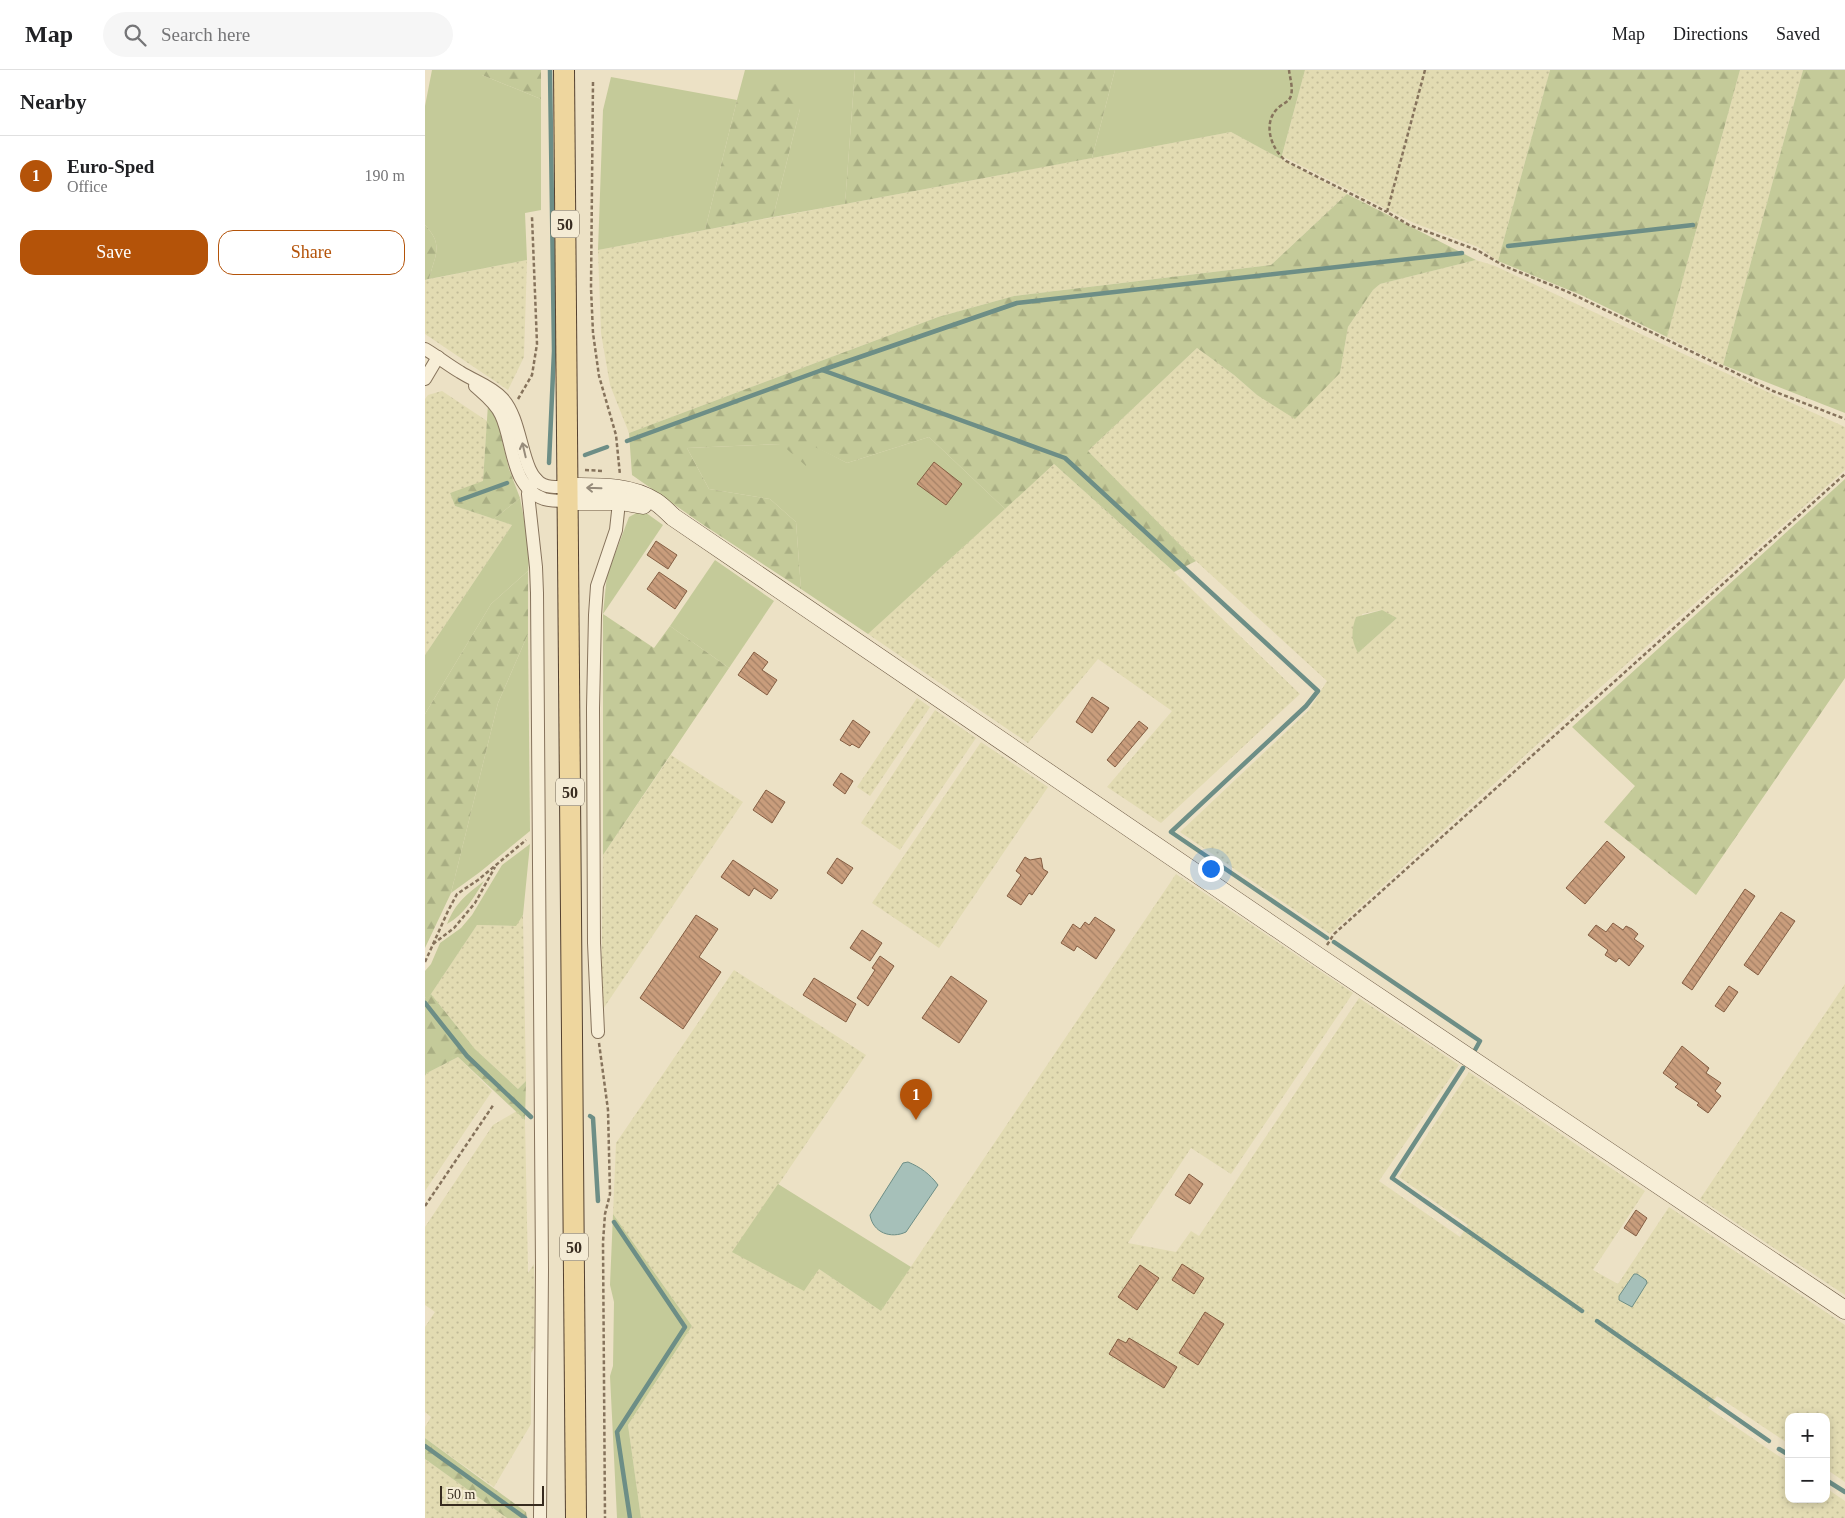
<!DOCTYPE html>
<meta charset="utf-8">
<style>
:root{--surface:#fff;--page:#f6f6f6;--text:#202124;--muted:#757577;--line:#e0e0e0;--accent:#b45309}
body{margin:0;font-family:"Times New Roman",serif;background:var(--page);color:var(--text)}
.controls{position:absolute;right:15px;bottom:15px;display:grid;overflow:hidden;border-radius:10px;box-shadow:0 2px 8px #0003}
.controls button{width:45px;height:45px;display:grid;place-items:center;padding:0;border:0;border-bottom:1px solid var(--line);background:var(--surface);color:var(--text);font:25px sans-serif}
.scale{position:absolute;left:15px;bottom:12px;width:104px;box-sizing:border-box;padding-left:5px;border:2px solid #372b1f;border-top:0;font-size:14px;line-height:18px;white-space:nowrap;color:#372b1f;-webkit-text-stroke:4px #f4ebd4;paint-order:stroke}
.you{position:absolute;left:785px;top:798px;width:18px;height:18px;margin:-12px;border:4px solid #fff;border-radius:50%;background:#1a73e8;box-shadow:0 0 0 8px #1a73e833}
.badge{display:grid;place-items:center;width:32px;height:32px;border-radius:50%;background:var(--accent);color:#fff;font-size:16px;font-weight:700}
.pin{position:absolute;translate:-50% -41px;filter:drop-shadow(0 1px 2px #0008)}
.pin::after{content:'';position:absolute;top:26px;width:18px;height:15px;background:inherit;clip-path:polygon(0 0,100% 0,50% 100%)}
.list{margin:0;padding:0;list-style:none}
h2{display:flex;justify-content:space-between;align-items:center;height:65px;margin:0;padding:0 20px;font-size:21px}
h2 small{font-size:16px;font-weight:400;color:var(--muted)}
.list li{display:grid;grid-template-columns:32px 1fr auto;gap:15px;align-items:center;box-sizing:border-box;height:80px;padding:0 20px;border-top:1px solid var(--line)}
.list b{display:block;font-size:19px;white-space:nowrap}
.list p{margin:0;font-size:16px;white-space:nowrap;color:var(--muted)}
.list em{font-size:16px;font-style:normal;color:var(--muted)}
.actions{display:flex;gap:10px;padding:15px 20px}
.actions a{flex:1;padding:11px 0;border:1px solid var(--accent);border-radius:15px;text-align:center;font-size:18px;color:var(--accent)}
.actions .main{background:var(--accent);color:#fff}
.icon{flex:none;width:28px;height:28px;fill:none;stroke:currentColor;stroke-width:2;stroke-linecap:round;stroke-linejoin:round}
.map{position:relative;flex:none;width:1420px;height:1448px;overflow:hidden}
header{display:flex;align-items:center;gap:30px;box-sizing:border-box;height:70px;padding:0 25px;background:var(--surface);border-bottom:1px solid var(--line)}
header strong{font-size:24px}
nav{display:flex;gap:28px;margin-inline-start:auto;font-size:18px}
.search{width:350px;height:45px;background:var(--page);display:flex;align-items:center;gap:12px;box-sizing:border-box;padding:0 18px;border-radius:28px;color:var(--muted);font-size:19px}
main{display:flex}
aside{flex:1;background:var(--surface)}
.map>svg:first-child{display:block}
</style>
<header>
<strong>Map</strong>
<div class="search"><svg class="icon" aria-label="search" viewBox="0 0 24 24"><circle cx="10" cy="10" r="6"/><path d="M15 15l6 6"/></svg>Search here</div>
<nav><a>Map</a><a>Directions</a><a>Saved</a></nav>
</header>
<main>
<aside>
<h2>Nearby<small></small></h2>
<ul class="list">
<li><span class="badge">1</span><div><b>Euro-Sped</b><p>Office</p></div><em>190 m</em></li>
</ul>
<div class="actions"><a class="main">Save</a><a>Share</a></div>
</aside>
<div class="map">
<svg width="1420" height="1448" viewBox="0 0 1420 1448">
<defs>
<pattern id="farmland-dots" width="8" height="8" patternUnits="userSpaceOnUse" patternTransform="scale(1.25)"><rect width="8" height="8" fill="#e2dbb2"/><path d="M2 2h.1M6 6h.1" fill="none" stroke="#c2bc99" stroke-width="1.8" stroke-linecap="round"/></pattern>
<pattern id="forest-firs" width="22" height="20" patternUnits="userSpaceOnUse" patternTransform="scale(1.25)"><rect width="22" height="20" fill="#c4ca99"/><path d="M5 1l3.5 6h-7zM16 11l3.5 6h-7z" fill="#a9ae83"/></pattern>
<pattern id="building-back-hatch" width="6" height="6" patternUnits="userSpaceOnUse" patternTransform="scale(1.25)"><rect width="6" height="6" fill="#c99d7c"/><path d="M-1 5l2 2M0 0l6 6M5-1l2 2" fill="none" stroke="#a48065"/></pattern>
</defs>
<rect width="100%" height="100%" fill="#ece1c5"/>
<!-- farmland -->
<g fill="url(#farmland-dots)" fill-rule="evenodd">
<polygon points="880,0 1125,0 1073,191 1053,177 989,153 857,86"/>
<polygon points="1315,0 1378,0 1298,295 1242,267"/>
<polygon points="806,62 922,124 846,195 589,226 513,247 204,363 185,315 176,263 173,180"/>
<polygon points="102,190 99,287 83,320 0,264 0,210"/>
<path d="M1051 190 1070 196 1263 286 1420 357V400L1151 639 905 864 755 762 884 640 902 611 771 491 663 381 772 278 809 305 832 325 915 303 923 257 948 220 955 214ZM956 540 972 548 933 583 937 544Z"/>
<polygon points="17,321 62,351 58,412 25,423 30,436 87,455 0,585 0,329 3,325"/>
<polygon points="629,394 749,502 875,624 736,753 682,717 747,641 673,589 603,673 443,564"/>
<polygon points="492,628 505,637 445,726 432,717"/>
<polygon points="510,640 551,668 475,780 436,753"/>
<polygon points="556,672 623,717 514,878 447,833"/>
<polygon points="246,685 318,732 176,942 178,785"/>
<polygon points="751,804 928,923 806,1104 766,1078 703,1173 751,1182 766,1161 774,1166 934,928 1034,995 954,1111 1035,1167 1043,1155 974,1107 1044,1002 1220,1121 1168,1200 1193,1214 1244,1137 1420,1255 1420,1412 1401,1399 1401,1347 1364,1347 1364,1374 1292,1326 1283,1338 1364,1393 1364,1429 1401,1429 1401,1418 1420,1431 1420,1448 216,1448 203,1355 267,1256 188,1144 191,1073 309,900 441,985 308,1182 394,1199 456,1241"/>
<polygon points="98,845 101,1011 93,1019 50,979 6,924 52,855 90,856"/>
<polygon points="1420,914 1420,1225 1275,1129"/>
<polygon points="33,987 67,1021 0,1121 0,1006 2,1003"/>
<polygon points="92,1041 100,1050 103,1203 109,1194 112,1273 106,1283 106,1354 69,1417 0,1368 0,1357 6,1347 0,1342 0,1257 10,1242 0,1235 0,1157 68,1055"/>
<polygon points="0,1389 82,1448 0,1448"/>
</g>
<!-- green -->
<g fill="#c4ca99">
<path d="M7 0H57V5L116 29V140L100 143 102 190 4 209C10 185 19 175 0 155V36Z"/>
<polygon points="320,0 430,0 420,134 348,147 375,39 312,30 280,160 173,180 178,40 186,7 312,30"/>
<polygon points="690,0 880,0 856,89 806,62 667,88"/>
<polygon points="504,367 580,439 443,564 376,519 371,452 345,429 284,419 262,378 356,374 388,375 422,393"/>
<polygon points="95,428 105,481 103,501 66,534 0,644 0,585 87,455 69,449"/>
<polygon points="217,440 238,455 178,544 182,505 204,447"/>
<polygon points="290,490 349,531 304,598 245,556"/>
<path d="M957 540 972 548 933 583C926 570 926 561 931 547Z"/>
<polygon points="103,564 105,761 55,802 26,823 73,633"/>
<polygon points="105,774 98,845 91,856 52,855 2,930 0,927 0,901 6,894 15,873 36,858 47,845 77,795"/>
<path d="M59 811C49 827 39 845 22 854 31 832 41 825 59 811Z"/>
<polygon points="353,1114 486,1197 456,1241 394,1199 379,1221 307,1182"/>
<polygon points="188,1144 267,1256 203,1355 216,1448 192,1448 185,1306 188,1296 189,1232 185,1215"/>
</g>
<!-- forest -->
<g fill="url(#forest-firs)">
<polygon points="57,0 116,0 116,29 57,5"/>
<polygon points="430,0 690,0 667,88 420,134"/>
<polygon points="1125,0 1315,0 1242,267 1156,225 1073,191"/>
<polygon points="1378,0 1420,0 1420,343 1298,295"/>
<polygon points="350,13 375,39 348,147 280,160 312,30"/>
<polygon points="922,124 1051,190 955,214 948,220 923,257 915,303 870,349 832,325 809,305 772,278 663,381 771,491 749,502 629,394 580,439 504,367 422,393 388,376 381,396 356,374 262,378 284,419 345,429 371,452 376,519 277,454 207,405 204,363 513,247 589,226 846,195"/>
<path d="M0 155C19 175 10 185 4 209L0 210Z"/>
<polygon points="63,334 71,345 84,399 95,428 69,449 30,436 25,423 58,411"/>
<polygon points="1420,409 1420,608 1271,825 1179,752 1210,716 1147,657"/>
<polygon points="103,501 103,564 73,633 26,823 0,878 0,644 66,534"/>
<polygon points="178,544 229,578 245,556 304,598 178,785"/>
<polygon points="6,924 50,979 93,1019 101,1011 100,1050 33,987 2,1003 0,1006 0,927 2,929"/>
<polygon points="0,1368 101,1442 102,1448 82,1448 0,1389"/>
</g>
<!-- water -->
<g fill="#a6c0b9" stroke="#6d8e86">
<path d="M483 1092C495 1097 505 1104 513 1115L481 1162C466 1169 448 1163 445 1145L478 1093Z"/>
<polygon points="1209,1204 1212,1204 1221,1210 1222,1213 1207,1237 1194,1230 1194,1226"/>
</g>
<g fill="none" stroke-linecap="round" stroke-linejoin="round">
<!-- stream -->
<g stroke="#6d8e86" stroke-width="4.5">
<polyline points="1083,176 1268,155"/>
<polyline points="397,300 592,233 1037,183"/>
<polyline points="202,371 397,300 640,388 893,621 881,636 746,762 902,868"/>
<polyline points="160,385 182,377"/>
<polyline points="124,393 129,281 125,0"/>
<polyline points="35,430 82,413"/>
<polyline points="909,872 1055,971 1050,980"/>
<polyline points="0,933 42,986 106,1047"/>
<polyline points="1038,998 967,1108 1157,1241"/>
<polyline points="165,1046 168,1048 173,1131"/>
<polyline points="189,1152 260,1257 192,1362 205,1448"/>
<polyline points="1172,1251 1344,1371"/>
<polyline points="0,1376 100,1448"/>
<polyline points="1354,1379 1364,1385"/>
<polyline points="1401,1410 1420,1422"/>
</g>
</g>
<!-- building -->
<g fill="url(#building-back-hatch)" stroke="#845d42">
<polygon points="509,392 537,414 521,435 492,414"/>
<polygon points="231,471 252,485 243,499 222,485"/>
<polygon points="234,502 262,521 250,539 222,519"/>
<polygon points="329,582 343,592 337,600 352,610 342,625 313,605"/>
<polygon points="667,627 684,638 667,663 651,652"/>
<polygon points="428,650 445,662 434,678 427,674 425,676 415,670"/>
<polygon points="714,651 723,658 690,697 682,690"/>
<polygon points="416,703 428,711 420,724 408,715"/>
<polygon points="341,720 360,732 347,753 328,740"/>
<polygon points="1182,771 1200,787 1160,834 1141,818"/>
<polygon points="600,787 605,790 616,788 618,799 623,802 607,825 604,823 596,835 582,826 596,805 591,801"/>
<polygon points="412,788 428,798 417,814 402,803"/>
<polygon points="308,790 353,820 346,829 329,818 324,826 296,807"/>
<polygon points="1320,819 1330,826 1267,920 1257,913"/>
<polygon points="1356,842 1370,851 1333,905 1319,895"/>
<polygon points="271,845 293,859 274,887 296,902 258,959 215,928"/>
<polygon points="670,847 690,860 671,889 652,876 649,881 636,873 648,854 655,859 660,852 664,855"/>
<polygon points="1188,853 1198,860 1201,856 1207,859 1213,864 1209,869 1219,876 1204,896 1194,888 1191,892 1180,885 1183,880 1163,865 1171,855 1181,862"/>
<polygon points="437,860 457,873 445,891 425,878"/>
<polygon points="455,886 469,896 443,936 432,928 450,900 447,898"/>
<polygon points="526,906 562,931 534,973 497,948"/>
<polygon points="389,908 431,934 421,952 378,925"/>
<polygon points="1304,916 1313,922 1299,942 1290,936"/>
<polygon points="1257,976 1284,998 1281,1003 1296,1013 1290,1021 1296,1026 1283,1043 1272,1035 1274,1033 1250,1017 1253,1014 1238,1003"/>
<polygon points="764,1104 778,1114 765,1134 750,1125"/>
<polygon points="1211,1140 1222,1148 1211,1166 1199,1158"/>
<polygon points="757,1194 779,1208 769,1224 747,1210"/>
<polygon points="715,1195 734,1208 712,1240 693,1227"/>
<polygon points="780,1242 799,1254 773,1295 754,1283"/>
<polygon points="704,1268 752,1297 739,1318 684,1284 693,1269 701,1273"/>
</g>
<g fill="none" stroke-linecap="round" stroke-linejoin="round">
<defs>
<g id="street">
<path d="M0 279C12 286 23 295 35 302 49 311 66 316 77 328 99 351 95 406 119 415 126 418 135 417 142 417"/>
<polyline points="0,309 13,287"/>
<path d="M50 316C59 324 71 333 76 345 89 372 85 417 119 429 126 431 135 431 142 431"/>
<polyline points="111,409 104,419 103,424 111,497 112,523 117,1199 115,1448"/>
<polyline points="173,962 169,873 168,638 170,545 172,516 191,460 195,423"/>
</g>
<g id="secondary">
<path d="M142 417C171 417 205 415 231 432 237 436 243 442 248 447L894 887 1420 1240"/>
<polyline points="142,431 195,431 218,435"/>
</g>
<polyline id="primary" points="139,0 151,1448"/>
</defs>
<!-- street casing -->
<use href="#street" stroke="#86735c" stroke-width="14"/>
<!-- secondary casing -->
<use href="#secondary" stroke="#68543f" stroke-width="19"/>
<!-- primary casing -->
<use href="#primary" stroke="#544130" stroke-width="22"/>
<!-- path -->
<g stroke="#86735c" stroke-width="2.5" stroke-dasharray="4 2.5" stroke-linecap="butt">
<path d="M864 0C865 9 869 20 865 28 862 33 857 34 853 38 837 53 846 79 861 91L962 142"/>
<polyline points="1000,0 962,142 984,155 1052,180 1079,196 1141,221 1348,321 1420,349"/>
<polyline points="168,12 166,218 168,263 174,306 191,365 195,405"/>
<polyline points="93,329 107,305 112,274 107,147"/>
<polyline points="160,400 179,401"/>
<polyline points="8,874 29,858 50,833 70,797"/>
<polyline points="902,875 909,864 1420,404"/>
<polyline points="0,892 23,841 32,824 53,810 101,770"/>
<polyline points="174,973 183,1040 185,1124 180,1144 178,1172 180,1448"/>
<polyline points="0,1136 69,1034"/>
</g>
<!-- street -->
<use href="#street" stroke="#f7eed7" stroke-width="12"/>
<!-- secondary -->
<use href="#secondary" stroke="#f7eed7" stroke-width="18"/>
<!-- primary -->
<use href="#primary" stroke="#eed69e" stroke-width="20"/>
</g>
<!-- one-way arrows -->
<defs><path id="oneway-shaft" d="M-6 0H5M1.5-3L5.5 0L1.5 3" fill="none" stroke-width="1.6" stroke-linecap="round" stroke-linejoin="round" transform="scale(1.25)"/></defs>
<g stroke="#978c7b">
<use href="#oneway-shaft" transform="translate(99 380) rotate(-103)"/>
<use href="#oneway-shaft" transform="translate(169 418) rotate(-178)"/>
</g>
<g text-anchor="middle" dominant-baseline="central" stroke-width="4" stroke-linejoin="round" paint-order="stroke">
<!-- shield labels -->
<g fill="#f4ebd4" stroke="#706555" stroke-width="1">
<rect x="126" y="140.5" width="28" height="27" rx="4"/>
<rect x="131" y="708.5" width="28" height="27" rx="4"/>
<rect x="135" y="1163.5" width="28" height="27" rx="4"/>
</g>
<g font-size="16" font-weight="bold" fill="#372b1f">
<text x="140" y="154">50</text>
<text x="145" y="722">50</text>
<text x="149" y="1177">50</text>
</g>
</g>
</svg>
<div class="controls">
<button>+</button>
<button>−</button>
</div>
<div class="scale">50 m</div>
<div class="you"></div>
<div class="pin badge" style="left:491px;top:1050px">1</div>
</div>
</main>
